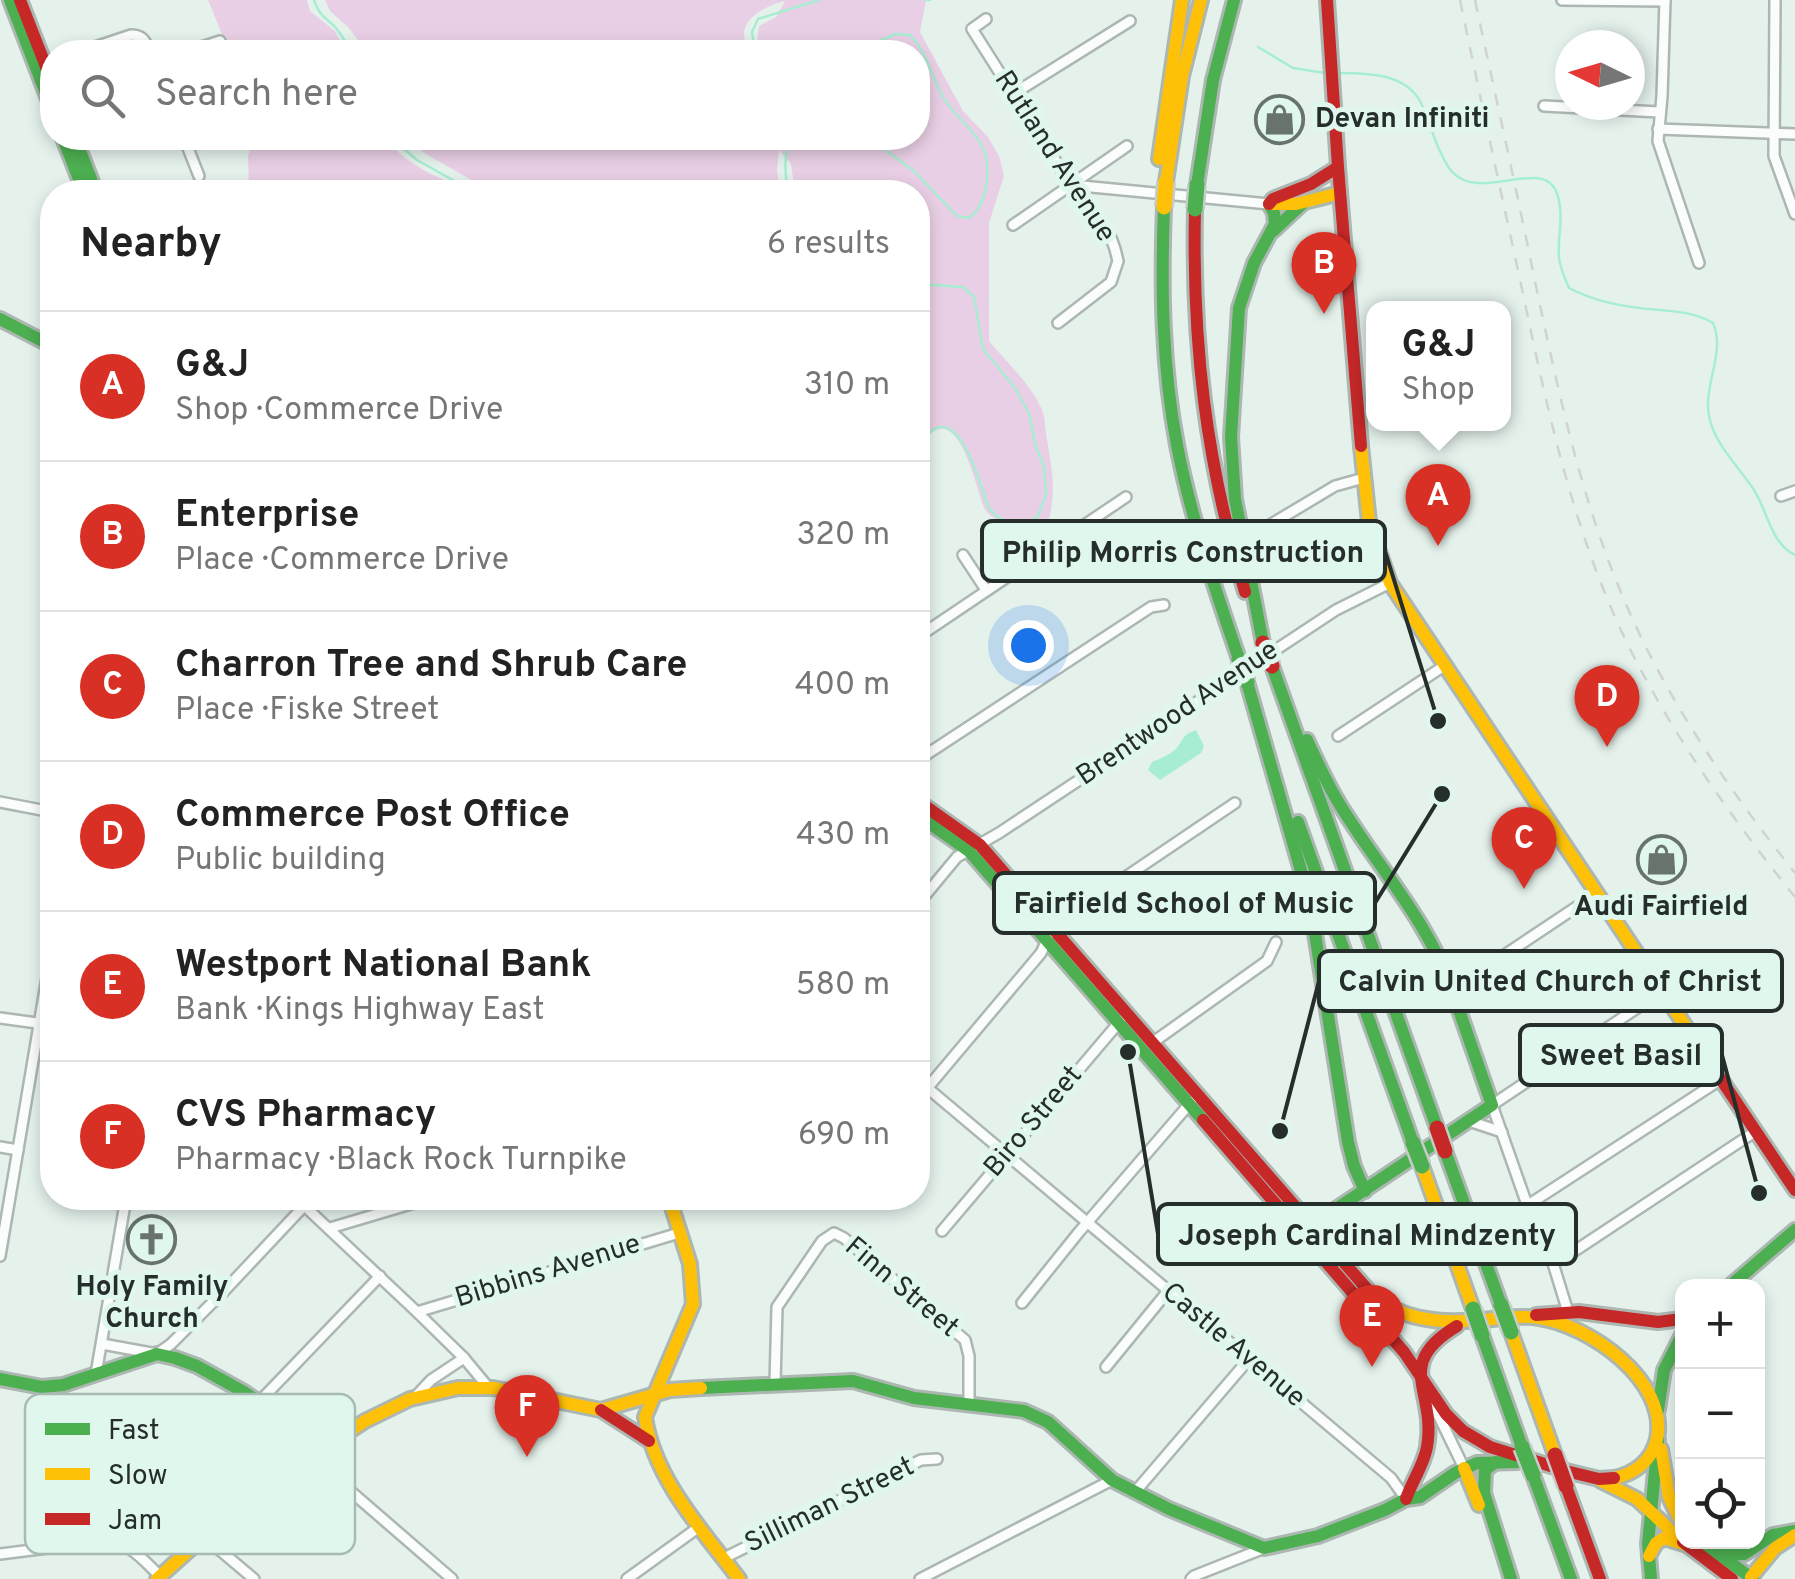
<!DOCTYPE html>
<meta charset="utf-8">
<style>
:root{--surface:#fff;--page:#f6f6f6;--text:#222;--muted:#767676;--line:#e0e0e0;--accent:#d93025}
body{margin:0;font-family:Overpass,sans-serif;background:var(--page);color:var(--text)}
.controls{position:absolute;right:30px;bottom:30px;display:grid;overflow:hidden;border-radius:20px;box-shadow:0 5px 15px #0003}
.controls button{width:90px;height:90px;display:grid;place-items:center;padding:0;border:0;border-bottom:2px solid var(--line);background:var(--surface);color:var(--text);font:50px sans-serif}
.compass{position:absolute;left:1555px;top:30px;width:90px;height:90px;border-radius:50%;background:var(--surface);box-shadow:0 5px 15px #0003;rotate:275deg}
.you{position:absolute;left:1028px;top:645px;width:35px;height:35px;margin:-25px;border:8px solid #fff;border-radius:50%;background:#1a73e8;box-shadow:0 0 0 15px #1a73e833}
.badge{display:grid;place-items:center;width:65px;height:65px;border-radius:50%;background:var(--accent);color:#fff;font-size:32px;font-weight:700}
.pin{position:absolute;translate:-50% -82px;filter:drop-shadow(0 2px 5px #0008)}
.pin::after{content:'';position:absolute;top:52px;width:35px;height:30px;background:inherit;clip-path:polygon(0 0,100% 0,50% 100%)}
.popup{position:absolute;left:1366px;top:301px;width:145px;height:130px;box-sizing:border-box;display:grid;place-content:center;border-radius:20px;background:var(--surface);filter:drop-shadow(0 2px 8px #0005);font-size:32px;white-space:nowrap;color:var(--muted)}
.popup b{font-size:38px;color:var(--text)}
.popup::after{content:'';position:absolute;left:50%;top:100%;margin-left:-20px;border:20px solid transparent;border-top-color:var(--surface)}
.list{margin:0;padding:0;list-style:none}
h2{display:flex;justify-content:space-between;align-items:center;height:130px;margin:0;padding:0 40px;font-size:42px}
h2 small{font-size:32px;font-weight:400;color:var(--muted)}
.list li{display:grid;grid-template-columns:65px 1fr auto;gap:30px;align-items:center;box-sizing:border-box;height:150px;padding:0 40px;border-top:2px solid var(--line)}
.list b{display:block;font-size:38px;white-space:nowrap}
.list p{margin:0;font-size:32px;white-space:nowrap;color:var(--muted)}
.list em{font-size:32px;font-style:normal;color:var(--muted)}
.icon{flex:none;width:55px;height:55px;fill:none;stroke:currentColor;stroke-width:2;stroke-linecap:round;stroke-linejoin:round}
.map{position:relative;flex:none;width:1795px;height:1579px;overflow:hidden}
.search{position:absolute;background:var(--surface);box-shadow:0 5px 15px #0003;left:40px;top:40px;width:890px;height:110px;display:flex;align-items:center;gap:25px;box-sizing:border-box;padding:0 35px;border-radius:40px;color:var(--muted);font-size:38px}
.panel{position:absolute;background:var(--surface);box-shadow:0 5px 15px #0003;left:40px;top:180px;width:890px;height:1030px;border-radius:40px}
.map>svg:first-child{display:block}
</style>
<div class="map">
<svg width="1795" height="1579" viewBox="0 0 1795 1579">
<rect width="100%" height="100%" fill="#e5f2ec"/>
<!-- green -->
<g fill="#e9cfe5">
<polygon points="208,0 307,0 310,11 335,31 346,52 238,52 226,44"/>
<path d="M325 0H926L920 32 963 111 988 137 999 156 1004 176 989 223V341C1007 363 1031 384 1042 410 1045 417 1045 426 1046 433 1051 468 1057 483 1049 520 1032 524 1013 529 996 519 992 517 987 513 985 509 977 494 963 415 934 431 926 435 922 450 918 456V192H795L791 164 779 150 777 170 780 192H492L426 154 404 138H918V52H761L757 39 759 26 776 17 785 1C769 5 745 15 744 34 744 40 746 46 747 52H368L347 26 330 11Z"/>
<path d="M255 138H384C411 168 436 177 473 192H249L248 155Z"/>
</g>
<!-- water -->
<path fill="#a7edd2" d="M1196 730 1204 746 1201 753 1160 780 1148 770 1152 762C1161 758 1173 754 1179 745 1186 735 1183 735 1196 730Z"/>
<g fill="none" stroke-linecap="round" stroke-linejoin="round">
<!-- stream -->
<g stroke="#a7edd2" stroke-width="2.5">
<path d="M314 0C322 22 329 17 339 32 344 40 348 46 354 52"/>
<polyline points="926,0 930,0"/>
<polyline points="1258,47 1293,68 1325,73"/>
<polyline points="755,52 752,32 758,19 819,0"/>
<path d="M857 52 895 34 910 35C927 53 931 75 943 97 953 115 973 128 982 146 992 166 988 204 969 218L957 216 913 170 868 138"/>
<path d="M1338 73C1367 73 1406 73 1421 103 1428 117 1432 133 1438 147 1444 159 1448 171 1460 178 1486 195 1541 162 1555 189 1566 212 1557 235 1559 258 1560 268 1565 278 1569 288 1595 302 1630 308 1660 310 1680 312 1696 313 1713 323 1726 352 1703 385 1709 416 1714 444 1739 467 1754 490 1767 510 1771 544 1795 555"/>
<polyline points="391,138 417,160 474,192"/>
<path d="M789 192C784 174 784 155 791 138"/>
<path d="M918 284 963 287 974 297 983 349 1015 388 1029 413 1035 444 1044 467 1046 494 1038 516C1033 519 1029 523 1024 524 1011 526 996 518 989 508 978 481 955 385 918 448"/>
</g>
<defs>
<g id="street">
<polyline points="1562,0 1665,1"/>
<polyline points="1665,0 1662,96 1658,141 1699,263"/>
<polyline points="1775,0 1774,156 1795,214"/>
<polyline points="986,19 972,29 1071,185 1111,238 1115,249 1118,261 1111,282 1058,323"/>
<path d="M80 52 131 35C144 35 145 42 151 52"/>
<polyline points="186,52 220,41"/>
<polyline points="1013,94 1130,21"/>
<polyline points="1544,106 1659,112"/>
<polyline points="1658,129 1795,134"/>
<polyline points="184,138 199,176"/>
<polyline points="1071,185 1269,204"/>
<polyline points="1013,225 1127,146"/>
<polyline points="1781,496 1795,491"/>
<polyline points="1263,529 1335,486 1364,478"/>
<polyline points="963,555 986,590"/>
<polyline points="918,637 1126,497"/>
<polyline points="1338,736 1444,666"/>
<polyline points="918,760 1151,607 1164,605"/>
<polyline points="0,802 52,812"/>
<polyline points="918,904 957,857 999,833 1336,610 1390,583"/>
<polyline points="1452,990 1596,894"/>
<polyline points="0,1018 52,1025"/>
<polyline points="1152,1043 1267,961 1276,942"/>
<polyline points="918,1080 1391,1478 1406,1499"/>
<polyline points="918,1099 1041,953 1052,929 1059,922 1235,803"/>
<polyline points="1469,1121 1502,1132"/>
<polyline points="0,1147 18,1150"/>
<polyline points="296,1198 417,1312 464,1358 488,1387"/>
<polyline points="1528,1205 1720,1080"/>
<polyline points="330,1228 431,1198"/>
<polyline points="942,1231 1121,1020"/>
<polyline points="0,1256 52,948"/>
<polyline points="1552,1260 1564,1258 1756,1131"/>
<polyline points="1022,1303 1079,1232 1192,1101"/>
<polyline points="417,1312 679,1233"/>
<polyline points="1568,1312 1552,1260 1544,1253 1492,1105 1661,992"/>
<polyline points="102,1344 157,1354 171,1344 226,1289 305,1205"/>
<polyline points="1106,1367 1168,1291"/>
<polyline points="96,1374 126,1198"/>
<polyline points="775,1384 777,1307 822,1241 834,1233 844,1238 965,1340 969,1356 969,1403"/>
<polyline points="416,1396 431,1380 464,1358"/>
<polyline points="259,1402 380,1276"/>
<polyline points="1433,1404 1464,1468"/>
<polyline points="311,1457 452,1579"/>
<polyline points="1135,1492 1249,1359"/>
<polyline points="203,1536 254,1579"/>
<path d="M0 1554 103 1541C131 1543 140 1557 160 1576"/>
<polyline points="724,1558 921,1460 937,1459"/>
<polyline points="627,1579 699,1527"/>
<polyline points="920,1579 1112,1480"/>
<polyline points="1191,1579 1194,1576 1262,1549"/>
</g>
<g id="fast">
<polyline points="10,0 52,109"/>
<polyline points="63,138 84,192"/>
<polyline points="75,138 96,192"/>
<polyline points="1197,185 1213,80 1234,0"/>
<path d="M1164 207C1161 287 1162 366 1177 445 1191 518 1215 589 1239 659"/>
<polyline points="1273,231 1303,203"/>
<polyline points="0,319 52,346"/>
<polyline points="1263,643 1235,499 1231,437 1239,308 1254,263 1275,224 1274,213 1269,204"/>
<polyline points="1272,666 1437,1128"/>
<polyline points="1247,682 1310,902 1348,1142 1354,1166 1365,1191"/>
<path d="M1307 740C1319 766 1331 792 1347 816 1384 874 1429 924 1452 990"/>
<polyline points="918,815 969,851 1203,1120"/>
<polyline points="1298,822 1413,1143"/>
<polyline points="1445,1151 1501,1305"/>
<polyline points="1306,1229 1492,1105 1452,990"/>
<polyline points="1730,1286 1795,1230"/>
<polyline points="1482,1335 1522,1447"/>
<polyline points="0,1379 42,1387 63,1385 157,1354 175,1358 197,1366 244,1392 326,1448"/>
<polyline points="701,1388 853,1381 914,1398 1024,1411 1048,1422 1112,1480 1169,1509 1264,1548 1318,1536 1385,1510 1406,1499 1420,1497 1455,1473 1477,1463 1518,1462"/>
<polyline points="1658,1410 1664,1370 1682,1335"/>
<polyline points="1496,1462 1485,1470 1484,1493 1511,1579"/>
<polyline points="1533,1475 1571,1579"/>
<polyline points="1702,1542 1753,1579"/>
<polyline points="1720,1555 1744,1554 1773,1535 1795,1531"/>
<polyline points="1651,1579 1648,1544 1658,1440"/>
</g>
<g id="slow">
<polyline points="1159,159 1182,0"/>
<polyline points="1166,182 1182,76 1201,0"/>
<polyline points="1269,204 1296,204 1340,193"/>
<polyline points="1361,446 1369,522 1390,583 1700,1048"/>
<polyline points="1422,1166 1473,1309"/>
<path d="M669 1198 690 1264 693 1304 645 1417C654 1479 703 1531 739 1579"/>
<path d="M1381 1302C1415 1324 1454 1323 1493 1319 1508 1318 1524 1315 1539 1318 1589 1325 1669 1381 1657 1439 1652 1461 1634 1474 1614 1478"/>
<polyline points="1511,1332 1555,1455"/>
<polyline points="1661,1449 1669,1497 1682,1524"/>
<polyline points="1464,1468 1479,1505"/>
<polyline points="1601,1481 1637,1499 1682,1541"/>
<polyline points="1649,1556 1656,1543 1664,1538 1687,1545"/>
<polyline points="1751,1577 1775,1548 1795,1535"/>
<polyline points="157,1579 217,1525 322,1449 365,1421 410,1399 458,1388 493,1388 601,1410 670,1390 701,1388"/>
</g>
<g id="jam">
<polyline points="20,0 52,82"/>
<polyline points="1327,0 1338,167 1361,446"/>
<polyline points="1269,204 1273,199 1311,184 1338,167"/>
<path d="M1195 209C1192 345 1206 462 1245 592"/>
<polyline points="918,801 980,845 1374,1297 1381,1302"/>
<polyline points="1700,1048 1795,1190"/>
<polyline points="1203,1120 1404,1352 1446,1414 1463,1431 1490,1447 1570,1472 1599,1479 1614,1478"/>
<polyline points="1536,1315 1579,1312 1658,1322 1682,1319"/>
<polyline points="601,1410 649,1441"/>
<polyline points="1566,1486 1600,1579"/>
<path d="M1406 1499C1412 1481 1424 1465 1427 1447 1437 1391 1392 1365 1457 1326"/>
<polyline points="1683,1542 1732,1579"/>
</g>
</defs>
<!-- street casing -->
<use href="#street" stroke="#adb7b2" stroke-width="14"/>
<!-- fast casing -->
<use href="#fast" stroke="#adb7b2" stroke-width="18"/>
<!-- slow casing -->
<use href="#slow" stroke="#adb7b2" stroke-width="18"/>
<!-- jam casing -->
<use href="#jam" stroke="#adb7b2" stroke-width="18"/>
<!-- street -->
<use href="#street" stroke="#fbfdfc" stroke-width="9"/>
<!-- fast -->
<use href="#fast" stroke="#4caf50" stroke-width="12"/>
<!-- slow -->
<use href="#slow" stroke="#ffc107" stroke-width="12"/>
<!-- jam -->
<use href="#jam" stroke="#c62828" stroke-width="12"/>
<!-- rail -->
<g stroke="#cfd3d1" stroke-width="2.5" stroke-dasharray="12 12" stroke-linecap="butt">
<path d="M1460 0C1479 92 1499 183 1519 275 1546 403 1572 533 1631 651 1676 740 1733 820 1795 897"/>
<path d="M1475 0C1494 89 1514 178 1532 267 1555 376 1577 486 1620 590 1662 693 1726 786 1795 873"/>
</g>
<defs>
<g id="fast-bridge">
<polyline points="1195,209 1197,185"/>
<polyline points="1239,659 1247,682"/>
<polyline points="1413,1143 1422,1166"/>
<polyline points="1501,1305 1511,1332"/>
<polyline points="1473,1309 1482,1335"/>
<polyline points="1522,1447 1533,1475"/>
</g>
<polyline id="slow-bridge" points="1164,207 1166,182"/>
<g id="jam-bridge">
<polyline points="1263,643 1272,666"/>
<polyline points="1437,1128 1445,1151"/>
<polyline points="1555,1455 1566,1486"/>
</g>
</defs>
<!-- fast-bridge casing -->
<use href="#fast-bridge" stroke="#c6ccc9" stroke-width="20" stroke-linecap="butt"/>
<!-- slow-bridge casing -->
<use href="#slow-bridge" stroke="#c6ccc9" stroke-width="20" stroke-linecap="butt"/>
<!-- jam-bridge casing -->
<use href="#jam-bridge" stroke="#c6ccc9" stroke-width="20" stroke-linecap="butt"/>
<!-- fast-bridge -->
<use href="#fast-bridge" stroke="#4caf50" stroke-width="15"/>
<!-- slow-bridge -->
<use href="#slow-bridge" stroke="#ffc107" stroke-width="15"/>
<!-- jam-bridge -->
<use href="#jam-bridge" stroke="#c62828" stroke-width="15"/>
</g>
<!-- icons -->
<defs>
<symbol id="shop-ring" viewBox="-11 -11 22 22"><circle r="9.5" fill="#e0f7ed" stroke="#68736e" stroke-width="1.5"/><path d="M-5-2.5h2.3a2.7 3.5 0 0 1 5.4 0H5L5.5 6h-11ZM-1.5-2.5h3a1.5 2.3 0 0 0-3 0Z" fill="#68736e"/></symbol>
<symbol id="church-ring" viewBox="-11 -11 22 22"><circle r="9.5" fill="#e0f7ed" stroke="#68736e" stroke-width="1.5"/><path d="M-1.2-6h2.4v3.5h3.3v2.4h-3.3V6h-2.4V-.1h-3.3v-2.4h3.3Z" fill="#68736e"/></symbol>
</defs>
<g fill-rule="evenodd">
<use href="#shop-ring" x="1252" y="92" width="55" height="55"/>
<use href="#shop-ring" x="1634" y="832" width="55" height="55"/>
<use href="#church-ring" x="124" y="1212" width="55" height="55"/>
</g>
<g text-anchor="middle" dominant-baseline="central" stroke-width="10" stroke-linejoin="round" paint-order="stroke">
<!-- poi labels -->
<g font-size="28" font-weight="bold" fill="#252e2a" stroke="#e0f7ed">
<text x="1315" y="120" text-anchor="start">Devan Infiniti</text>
<text x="1661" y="908">Audi Fairfield</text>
<text x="152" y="1288">Holy Family<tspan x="152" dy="32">Church</tspan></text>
</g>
<!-- street labels -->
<g font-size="28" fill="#252e2a" stroke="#e0f7ed">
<text transform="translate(1054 157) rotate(57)">Rutland Avenue</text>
<text transform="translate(1178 714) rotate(-34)">Brentwood Avenue</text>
<text transform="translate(1034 1122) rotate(-50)">Biro Street</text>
<text transform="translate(548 1272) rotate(-17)">Bibbins Avenue</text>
<text transform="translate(901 1288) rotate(40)">Finn Street</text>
<text transform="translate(1233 1346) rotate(40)">Castle Avenue</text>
<text transform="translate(830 1506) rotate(-26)">Silliman Street</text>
</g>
</g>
<!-- legend -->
<rect x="25" y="1394" width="330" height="160" rx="15" fill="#e0f7ed" stroke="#a8bbb2" stroke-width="2.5"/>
<rect x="45" y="1423" width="45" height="12" fill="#4caf50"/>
<rect x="45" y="1468" width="45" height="12" fill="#ffc107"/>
<rect x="45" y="1513" width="45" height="12" fill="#c62828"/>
<g font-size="28" fill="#252e2a">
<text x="108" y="1439">Fast</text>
<text x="108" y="1484">Slow</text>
<text x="108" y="1529">Jam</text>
</g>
<!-- callouts -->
<path fill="none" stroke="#252e2a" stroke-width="4" d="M1438 721L1385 551M1442 794L1375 903M1280 1131L1319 981M1759 1193L1722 1055M1128 1052L1158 1234"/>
<g fill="#252e2a" stroke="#e0f7ed" stroke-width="4">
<circle cx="1438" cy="721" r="10"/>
<circle cx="1442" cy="794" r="10"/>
<circle cx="1280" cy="1131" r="10"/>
<circle cx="1759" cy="1193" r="10"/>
<circle cx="1128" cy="1052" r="10"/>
</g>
<g fill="#e0f7ed" stroke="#252e2a" stroke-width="4">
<rect x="982" y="521" width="403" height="60" rx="10"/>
<rect x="994" y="873" width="381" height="60" rx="10"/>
<rect x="1319" y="951" width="463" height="60" rx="10"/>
<rect x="1520" y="1025" width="202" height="60" rx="10"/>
<rect x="1158" y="1204" width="418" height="60" rx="10"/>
</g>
<g font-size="30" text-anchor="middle" font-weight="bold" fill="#252e2a">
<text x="1183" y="562">Philip Morris Construction</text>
<text x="1184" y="913">Fairfield School of Music</text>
<text x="1550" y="991">Calvin United Church of Christ</text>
<text x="1621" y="1065">Sweet Basil</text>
<text x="1367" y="1245">Joseph Cardinal Mindzenty</text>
</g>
</svg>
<div class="controls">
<button>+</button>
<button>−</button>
<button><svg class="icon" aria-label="locate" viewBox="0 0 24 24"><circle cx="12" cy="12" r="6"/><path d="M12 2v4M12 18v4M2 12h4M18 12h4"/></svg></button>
</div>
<svg class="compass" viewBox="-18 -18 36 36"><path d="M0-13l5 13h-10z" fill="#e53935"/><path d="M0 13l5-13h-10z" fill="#767676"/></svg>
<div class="you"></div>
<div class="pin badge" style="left:1438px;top:546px">A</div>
<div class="popup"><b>G&amp;J</b>Shop</div>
<div class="pin badge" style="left:1324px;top:314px">B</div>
<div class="pin badge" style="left:1524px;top:889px">C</div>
<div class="pin badge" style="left:1607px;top:747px">D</div>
<div class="pin badge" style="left:1372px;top:1367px">E</div>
<div class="pin badge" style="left:527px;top:1457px">F</div>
<div class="search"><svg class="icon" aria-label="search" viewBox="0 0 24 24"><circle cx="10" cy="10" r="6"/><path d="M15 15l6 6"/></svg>Search here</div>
<section class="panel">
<h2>Nearby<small>6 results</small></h2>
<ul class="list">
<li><span class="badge">A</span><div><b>G&amp;J</b><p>Shop · Commerce Drive</p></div><em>310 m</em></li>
<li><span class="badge">B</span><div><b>Enterprise</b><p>Place · Commerce Drive</p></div><em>320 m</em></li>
<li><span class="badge">C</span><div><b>Charron Tree and Shrub Care</b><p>Place · Fiske Street</p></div><em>400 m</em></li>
<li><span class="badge">D</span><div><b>Commerce Post Office</b><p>Public building</p></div><em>430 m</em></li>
<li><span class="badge">E</span><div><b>Westport National Bank</b><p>Bank · Kings Highway East</p></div><em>580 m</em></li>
<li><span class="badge">F</span><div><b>CVS Pharmacy</b><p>Pharmacy · Black Rock Turnpike</p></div><em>690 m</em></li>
</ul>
</section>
</div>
